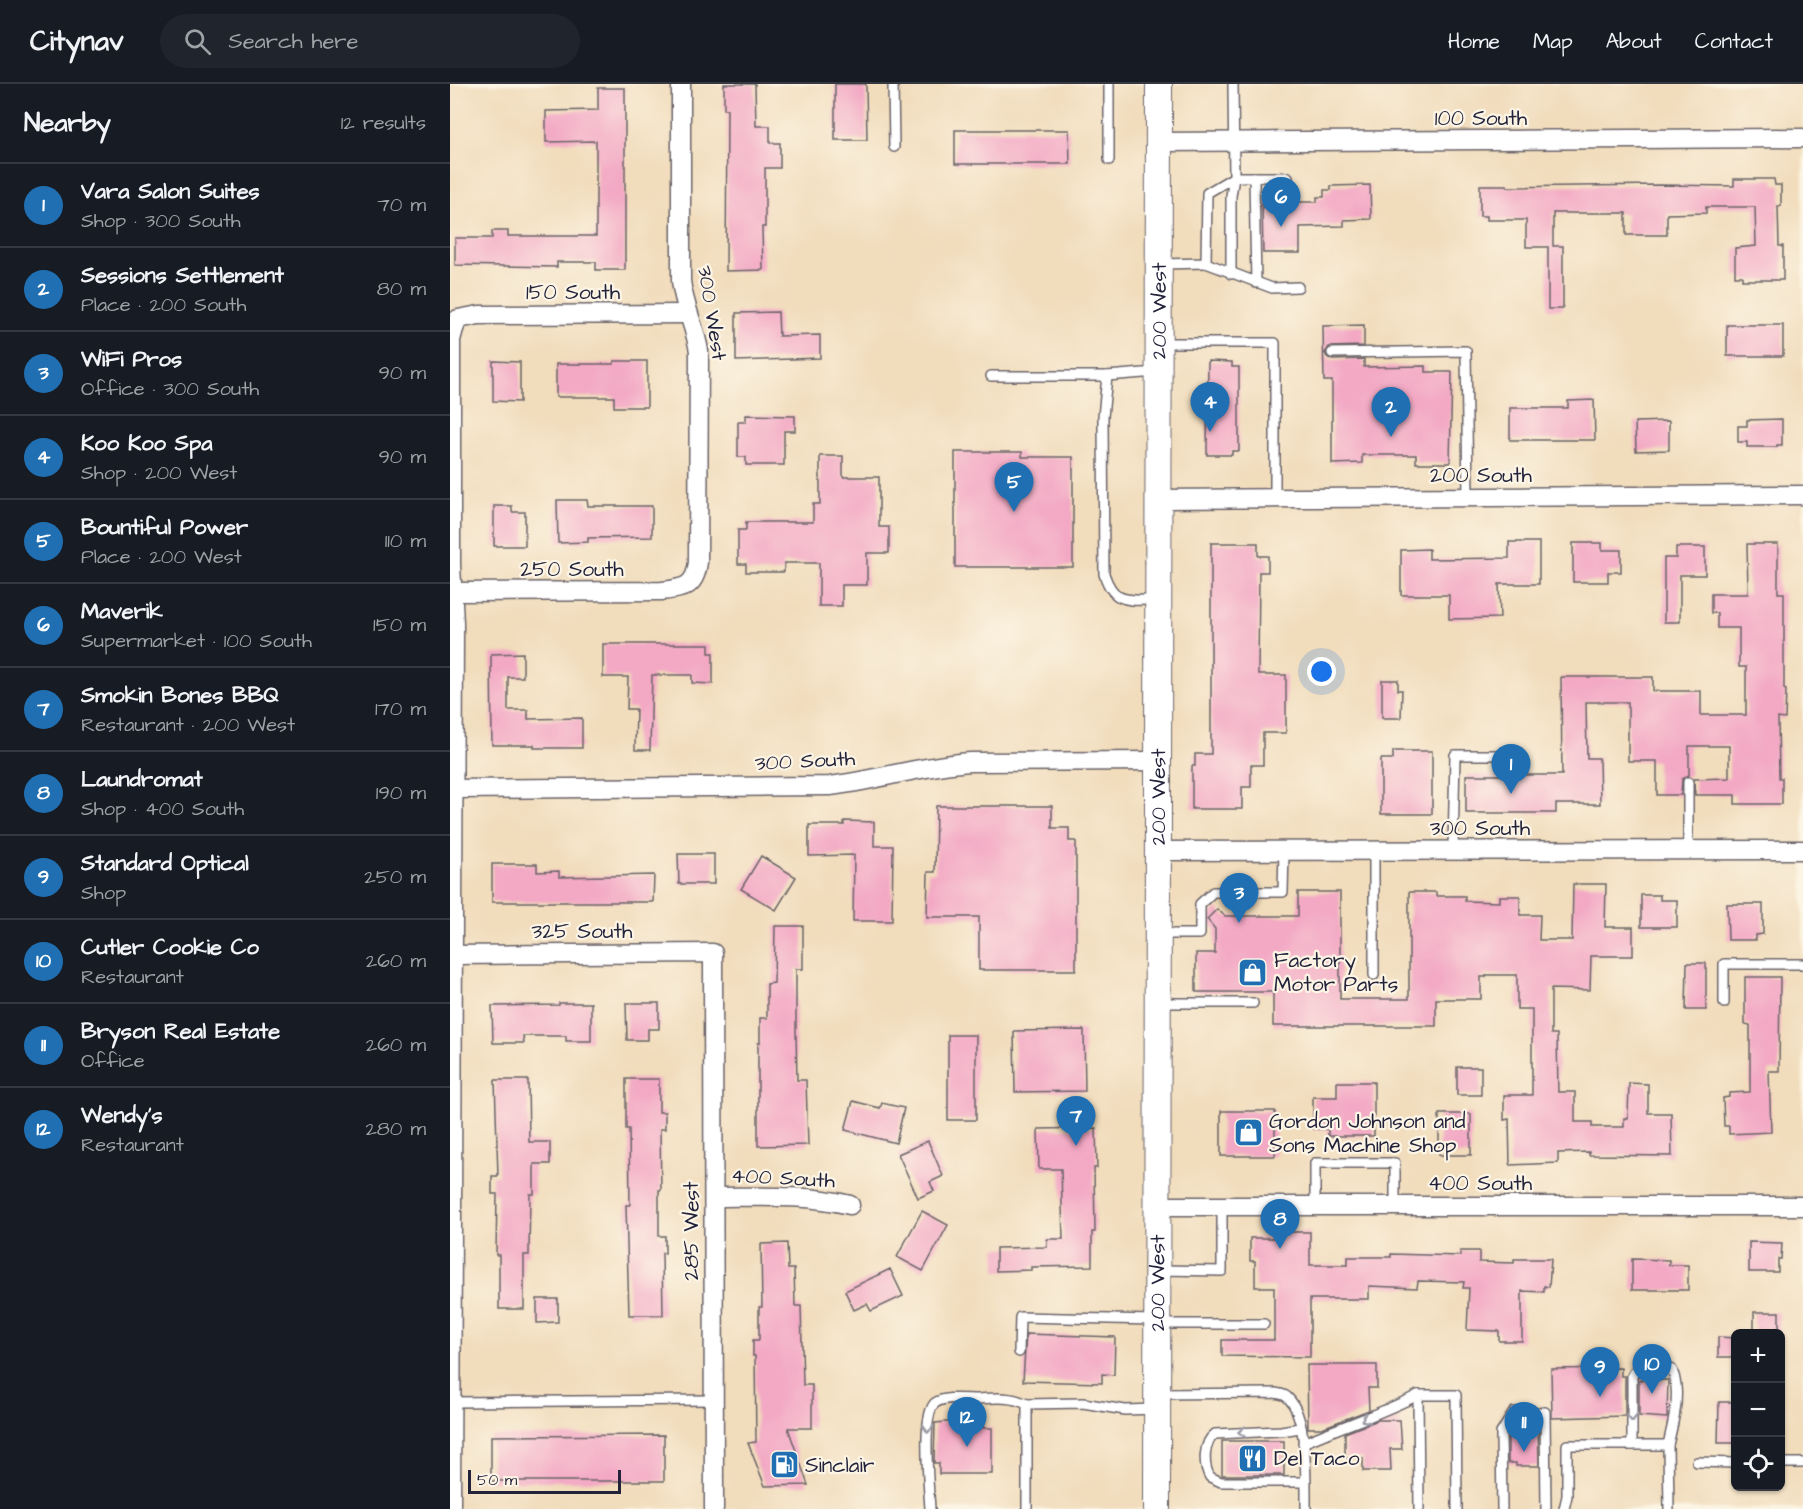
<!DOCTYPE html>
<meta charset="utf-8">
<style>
:root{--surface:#171b24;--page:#20242c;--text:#f1f3f6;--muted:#9ea1a6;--line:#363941;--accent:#1f6fb2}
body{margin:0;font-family:"Architects Daughter",sans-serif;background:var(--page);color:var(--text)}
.controls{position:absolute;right:18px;bottom:18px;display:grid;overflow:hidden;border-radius:9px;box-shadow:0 2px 4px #0004}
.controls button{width:54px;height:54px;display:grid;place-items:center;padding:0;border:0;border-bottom:2px solid var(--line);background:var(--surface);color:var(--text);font:30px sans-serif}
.scale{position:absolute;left:18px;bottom:15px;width:153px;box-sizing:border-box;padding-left:6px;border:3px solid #22223b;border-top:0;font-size:16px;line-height:21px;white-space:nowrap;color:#22223b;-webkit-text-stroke:4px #fcf5e5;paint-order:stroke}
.you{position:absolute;left:872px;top:588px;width:21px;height:21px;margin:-15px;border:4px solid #fff;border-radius:50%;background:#1a73e8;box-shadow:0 0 0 9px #1a73e833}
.badge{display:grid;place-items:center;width:39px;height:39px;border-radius:50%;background:var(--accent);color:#fff;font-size:20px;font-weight:700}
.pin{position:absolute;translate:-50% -50px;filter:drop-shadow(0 2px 3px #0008)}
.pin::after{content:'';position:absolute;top:32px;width:21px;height:18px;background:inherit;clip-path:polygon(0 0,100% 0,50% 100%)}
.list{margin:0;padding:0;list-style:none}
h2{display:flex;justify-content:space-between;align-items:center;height:78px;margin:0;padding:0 24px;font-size:26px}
h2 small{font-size:20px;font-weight:400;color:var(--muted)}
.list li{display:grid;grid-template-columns:39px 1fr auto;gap:18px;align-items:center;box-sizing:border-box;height:84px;padding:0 24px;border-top:2px solid var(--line)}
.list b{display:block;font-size:22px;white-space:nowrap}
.list p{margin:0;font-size:20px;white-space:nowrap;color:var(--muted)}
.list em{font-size:20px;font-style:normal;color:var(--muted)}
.icon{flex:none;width:33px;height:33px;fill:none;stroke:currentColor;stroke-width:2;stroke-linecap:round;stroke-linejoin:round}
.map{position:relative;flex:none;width:1353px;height:1425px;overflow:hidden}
header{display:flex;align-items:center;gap:36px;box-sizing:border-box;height:84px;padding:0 30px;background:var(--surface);border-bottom:2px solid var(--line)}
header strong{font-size:28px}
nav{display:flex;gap:33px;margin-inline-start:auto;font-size:21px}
.search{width:420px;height:54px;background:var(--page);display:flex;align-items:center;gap:15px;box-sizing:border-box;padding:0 21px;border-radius:33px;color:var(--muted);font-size:22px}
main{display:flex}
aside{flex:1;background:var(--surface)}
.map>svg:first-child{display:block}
</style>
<header>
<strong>Citynav</strong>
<div class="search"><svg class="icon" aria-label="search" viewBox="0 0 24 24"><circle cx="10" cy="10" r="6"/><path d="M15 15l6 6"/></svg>Search here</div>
<nav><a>Home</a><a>Map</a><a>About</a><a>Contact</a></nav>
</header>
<main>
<aside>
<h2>Nearby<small>12 results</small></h2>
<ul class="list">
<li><span class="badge">1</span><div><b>Vara Salon Suites</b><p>Shop · 300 South</p></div><em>70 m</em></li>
<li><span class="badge">2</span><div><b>Sessions Settlement</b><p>Place · 200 South</p></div><em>80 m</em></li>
<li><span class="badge">3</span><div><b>WiFi Pros</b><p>Office · 300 South</p></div><em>90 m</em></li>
<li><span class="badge">4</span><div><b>Koo Koo Spa</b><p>Shop · 200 West</p></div><em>90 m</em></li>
<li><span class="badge">5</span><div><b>Bountiful Power</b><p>Place · 200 West</p></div><em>110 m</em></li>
<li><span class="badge">6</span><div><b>Maverik</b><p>Supermarket · 100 South</p></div><em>150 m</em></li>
<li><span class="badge">7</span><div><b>Smokin Bones BBQ</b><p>Restaurant · 200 West</p></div><em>170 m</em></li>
<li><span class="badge">8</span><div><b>Laundromat</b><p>Shop · 400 South</p></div><em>190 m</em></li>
<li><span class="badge">9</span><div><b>Standard Optical</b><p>Shop</p></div><em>250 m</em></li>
<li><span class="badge">10</span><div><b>Cutler Cookie Co</b><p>Restaurant</p></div><em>260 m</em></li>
<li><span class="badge">11</span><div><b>Bryson Real Estate</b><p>Office</p></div><em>260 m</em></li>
<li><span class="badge">12</span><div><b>Wendy's</b><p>Restaurant</p></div><em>280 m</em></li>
</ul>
</aside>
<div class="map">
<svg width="1353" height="1425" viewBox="0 0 1353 1425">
<rect width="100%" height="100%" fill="#fcf5e5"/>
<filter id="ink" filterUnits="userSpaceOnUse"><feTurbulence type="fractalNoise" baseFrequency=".0167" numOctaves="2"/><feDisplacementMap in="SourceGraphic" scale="12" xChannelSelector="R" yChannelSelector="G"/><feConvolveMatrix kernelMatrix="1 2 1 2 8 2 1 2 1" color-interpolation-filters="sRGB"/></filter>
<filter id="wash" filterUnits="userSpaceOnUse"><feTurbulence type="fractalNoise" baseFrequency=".008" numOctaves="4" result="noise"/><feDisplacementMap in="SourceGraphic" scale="24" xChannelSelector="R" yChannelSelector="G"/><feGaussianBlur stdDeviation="1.35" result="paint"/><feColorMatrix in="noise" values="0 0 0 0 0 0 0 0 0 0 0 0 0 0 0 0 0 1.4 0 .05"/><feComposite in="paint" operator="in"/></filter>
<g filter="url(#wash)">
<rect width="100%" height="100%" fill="#f1dcbb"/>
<g id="blocks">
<!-- building -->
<g fill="#f3a8c4">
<polygon points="274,0 305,0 306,42 320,42 320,59 330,59 330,84 315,84 315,143 312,143 313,186 276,187 277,25 274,25"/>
<polygon points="385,0 416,0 417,56 385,56"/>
<polygon points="148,4 175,4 175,186 146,186 146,178 107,178 107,183 5,181 5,154 42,154 42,147 58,147 58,152 146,152 146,57 96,58 96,27 148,26"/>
<polygon points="505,46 619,46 620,80 505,80"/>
<polygon points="1284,95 1324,95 1325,101 1331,101 1331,122 1328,122 1329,162 1333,162 1333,196 1292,196 1292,192 1285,192 1285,164 1306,162 1305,123 1256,123 1256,129 1217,130 1217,151 1176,151 1176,129 1103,129 1103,162 1113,162 1113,225 1098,225 1098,163 1076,163 1076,136 1037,136 1037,132 1030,132 1030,101 1057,101 1057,103 1210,101 1284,102"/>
<polygon points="920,101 921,135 894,136 894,142 850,143 850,169 813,169 812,118 867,118 867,113 874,113 874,106 881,106 881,102"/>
<polygon points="328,228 329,252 370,251 370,274 286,277 286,229"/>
<polygon points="914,241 914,262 879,263 875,269 877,273 882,276 914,275 914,283 976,282 976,288 1002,288 1000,379 966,379 966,371 912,371 912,379 882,380 882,297 874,297 873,242"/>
<rect x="1277" y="241" width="56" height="31"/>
<polygon points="43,277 70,278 70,318 43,317"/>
<polygon points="164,277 197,277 197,323 164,323 164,313 106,313 106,280 164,280"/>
<polygon points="758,277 782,278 782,283 789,283 789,367 782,367 782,371 757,371"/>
<polygon points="1144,316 1145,356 1060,356 1060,324 1118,324 1118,317"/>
<polygon points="296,331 345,332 345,347 334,347 334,381 296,381 296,373 288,373 288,338 296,338"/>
<polygon points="1332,335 1332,361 1327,361 1327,363 1297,363 1297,358 1288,358 1288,342 1297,342 1297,336"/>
<polygon points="1219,337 1219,366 1186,367 1185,338"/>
<polygon points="505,368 572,368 572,373 623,373 623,483 505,483"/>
<polygon points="370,372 393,372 393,393 429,393 429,443 439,443 439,469 417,469 417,501 392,501 392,522 369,522 369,479 334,479 334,488 296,488 296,480 288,480 288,446 296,446 296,438 363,438 363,420 370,420"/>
<polygon points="107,416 137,416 138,422 202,422 202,453 138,454 138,458 108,459"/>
<polygon points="44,422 62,422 62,428 75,428 75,462 44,462"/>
<polygon points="1059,458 1089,458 1089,500 1049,500 1050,534 999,535 999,511 951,511 951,466 979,465 979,475 1059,474"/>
<polygon points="761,459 808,459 808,472 818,472 818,488 809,488 808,591 836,591 836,649 813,649 813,681 801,681 801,703 792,703 792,725 742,725 742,682 745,682 745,670 761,670"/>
<polygon points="1123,459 1152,459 1152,466 1171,466 1171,488 1158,488 1158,498 1123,498"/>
<polygon points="1297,460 1328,460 1328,509 1334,509 1334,605 1336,606 1335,635 1328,634 1329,694 1332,694 1332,720 1285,720 1285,711 1245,711 1244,695 1279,694 1279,662 1239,662 1239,691 1232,695 1231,711 1207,711 1207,677 1178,677 1178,618 1136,618 1137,674 1149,674 1150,720 1106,720 1106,729 1016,729 1016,691 1051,691 1051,687 1076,687 1076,691 1112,691 1111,593 1203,593 1203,607 1251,607 1251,631 1296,631 1296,583 1289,583 1289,544 1267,544 1267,529 1261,529 1261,510 1298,510"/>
<polygon points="1226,463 1255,463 1255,491 1230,491 1230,538 1214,538 1214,474 1226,474"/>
<polygon points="153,560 259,560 259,569 263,569 263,600 242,599 242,591 202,591 200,666 185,666 186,625 177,625 178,593 153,593"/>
<polygon points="73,569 73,593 58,593 58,626 78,626 78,635 132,634 132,664 84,664 84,661 42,661 41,570"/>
<polygon points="932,596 948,596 948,606 952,606 951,634 932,634"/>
<polygon points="943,667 982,667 982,730 931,730 931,675 943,675"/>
<polygon points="486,722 602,722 602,744 619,744 619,757 626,757 626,886 529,886 529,833 477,833 478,788 485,788"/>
<polygon points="394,737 424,738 424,762 443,762 442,837 403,837 404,771 359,772 359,741 394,741"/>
<polygon points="228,770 264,770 264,800 229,800"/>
<polygon points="311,772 346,793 326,826 291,805"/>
<polygon points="42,780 87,780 87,788 109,787 109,793 204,791 203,818 42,818"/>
<polygon points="1123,800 1156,800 1155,843 1183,843 1183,872 1141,872 1140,906 1101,905 1101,950 1107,950 1108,1008 1125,1008 1125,1038 1142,1038 1142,1043 1174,1043 1174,1034 1178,1034 1179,999 1198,1000 1198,1029 1221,1029 1222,1072 1139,1071 1139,1068 1108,1069 1108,1079 1060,1081 1059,1035 1054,1036 1054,1011 1082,1011 1082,925 1067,925 1067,891 1036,891 1036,893 1031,893 1031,915 986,915 986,942 823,942 823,908 746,908 746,869 765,869 765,845 757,835 767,825 775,832 848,832 848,808 890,808 890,915 959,915 959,808 986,808 986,812 1015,812 1015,817 1049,818 1049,812 1070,812 1070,831 1090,831 1089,856 1122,856"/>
<polygon points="1191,811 1210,811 1210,816 1227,816 1227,843 1191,843"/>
<polygon points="1277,820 1313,820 1313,850 1306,851 1306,856 1278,856"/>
<polygon points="325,842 353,842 353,885 346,885 346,948 347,996 356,996 358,1061 308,1062 308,959 310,959 310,934 317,934 317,900 324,899"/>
<polygon points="1237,879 1256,879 1256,926 1236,926"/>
<polygon points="1295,893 1330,893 1329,987 1319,987 1321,1048 1279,1050 1279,1042 1274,1042 1273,1014 1279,1013 1279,1009 1300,1008 1300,941 1295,940"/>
<polygon points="109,919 141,919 141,957 116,957 116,952 73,952 74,959 43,959 42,922 109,921"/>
<polygon points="176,919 209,919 209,945 198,945 198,956 177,956"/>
<polygon points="634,946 635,1007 565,1008 564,947"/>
<rect x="498" y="951" width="28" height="85"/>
<rect x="1007" y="983" width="24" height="28"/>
<polygon points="176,995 209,995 209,1028 215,1028 215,1045 210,1045 211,1106 209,1106 209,1152 215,1152 215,1169 212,1169 213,1231 179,1231 176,1121 180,1121 179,1045 176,1045"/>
<polygon points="45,996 78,996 79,1058 100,1058 100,1080 84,1080 84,1110 80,1110 79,1171 74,1171 74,1225 49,1225 49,1171 46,1171 47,1110 42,1110 42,1092 48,1092"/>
<polygon points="887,998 924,998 924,1052 878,1052 878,1045 863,1045 863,1013 887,1013"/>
<polygon points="403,1017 430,1024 432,1019 454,1024 446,1059 395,1046"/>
<rect x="771" y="1027" width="54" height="45"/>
<rect x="989" y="1030" width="32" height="41"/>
<polygon points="646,1044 647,1084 644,1084 645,1148 642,1148 642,1182 581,1183 581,1186 546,1187 546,1164 597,1163 597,1155 613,1155 611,1085 589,1085 588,1045"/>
<polygon points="478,1057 493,1092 480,1098 484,1107 468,1114 448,1070"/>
<polygon points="472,1127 498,1141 473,1187 447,1173"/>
<polygon points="824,1148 860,1148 860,1181 898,1181 898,1173 941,1173 941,1170 1010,1172 1010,1167 1029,1167 1029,1178 1064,1179 1064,1175 1101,1175 1099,1203 1094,1202 1094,1208 1072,1207 1072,1257 1049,1257 1049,1247 1017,1246 1019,1204 1013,1204 1014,1198 968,1197 967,1204 919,1202 919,1215 860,1215 860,1273 772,1272 772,1256 824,1256 824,1203 805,1203 805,1177 800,1177 800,1154 824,1154"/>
<polygon points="1299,1158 1332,1159 1331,1175 1328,1175 1328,1188 1299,1188"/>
<polygon points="337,1159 338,1185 344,1185 345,1222 351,1222 353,1301 362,1301 362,1344 338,1344 358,1401 315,1402 298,1359 306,1358 305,1272 303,1272 303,1256 309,1256 309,1223 312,1223 311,1160"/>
<polygon points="1182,1175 1219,1176 1219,1181 1238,1181 1238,1206 1182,1206"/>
<polygon points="440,1185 453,1212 421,1227 417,1220 404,1226 395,1207"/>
<polygon points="87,1215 108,1215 108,1238 87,1239"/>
<rect x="1304" y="1228" width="25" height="22"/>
<polygon points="576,1250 665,1253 664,1291 652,1290 652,1299 573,1297"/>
<polygon points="1268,1253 1286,1254 1286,1273 1268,1273"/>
<polygon points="857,1281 927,1281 927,1304 918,1304 919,1326 872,1344 858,1344"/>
<polygon points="1171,1284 1171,1292 1175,1292 1175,1332 1102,1334 1101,1285"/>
<polygon points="1189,1296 1218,1296 1217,1334 1189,1332"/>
<polygon points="1269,1318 1286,1318 1286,1359 1268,1359"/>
<polygon points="928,1336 950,1336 952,1365 940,1365 941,1387 913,1387 913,1374 895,1374 895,1349"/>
<polygon points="509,1337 533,1337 533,1344 542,1344 542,1390 489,1390 489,1379 484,1379 485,1339"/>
<polygon points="1064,1342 1088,1342 1089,1382 1066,1382 1066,1379 1058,1379 1058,1351"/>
<polygon points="214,1351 214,1397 41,1397 41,1352"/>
<rect x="772" y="1357" width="62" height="34"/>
</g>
</g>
</g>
<g filter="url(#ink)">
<use href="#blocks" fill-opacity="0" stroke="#6a6368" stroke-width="1.5"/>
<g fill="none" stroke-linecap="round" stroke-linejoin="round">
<defs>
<g id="service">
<polyline points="443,0 444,63"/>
<polyline points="659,0 659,76"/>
<polyline points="804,93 806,199"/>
<polyline points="756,179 822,204 848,203"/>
<polyline points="711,180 756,179 757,109 784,93 783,0"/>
<polyline points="781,190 781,112 784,93 838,93"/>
<polyline points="711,259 825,259 825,414"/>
<polyline points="882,269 1016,267 1018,413"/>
<polyline points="541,292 657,292 706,288"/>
<path d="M657 292 653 333 654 490C664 520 677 516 705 516"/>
<polyline points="1238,698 1238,766"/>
<polyline points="1003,766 1005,671 1058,671"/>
<polyline points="710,850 750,850 750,820 763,808 833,808 834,767"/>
<polyline points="924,891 924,767"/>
<polyline points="710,919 803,919"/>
<polyline points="1274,919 1274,880 1353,880"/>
<polyline points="865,1122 865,1079 945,1079 945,1122"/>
<polyline points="709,1186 772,1187 772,1122"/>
<polyline points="709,1240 814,1240"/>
<polyline points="569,1268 570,1233 704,1236"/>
<path d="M707 1310 825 1309C830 1310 835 1310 838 1314 858 1332 856 1399 856 1425"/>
<polyline points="1,1318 264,1316"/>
<path d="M850 1344 831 1347 765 1350C753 1359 753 1381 760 1393L771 1398H855"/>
<path d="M853 1359C892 1342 931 1330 968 1311"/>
<path d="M1182 1361V1292L1186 1286C1198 1281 1211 1280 1222 1286 1232 1309 1223 1338 1218 1361"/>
<polyline points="1247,1378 1286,1379"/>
<polyline points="1330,1379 1353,1379"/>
<path d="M480 1425C479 1405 471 1331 485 1319 495 1312 515 1315 527 1315 544 1314 561 1312 577 1320"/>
<polyline points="577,1425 577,1320 633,1319 675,1326 706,1325"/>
<polyline points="969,1425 968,1311 1006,1311 1007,1425"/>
<polyline points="1052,1425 1051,1349 1064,1328 1095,1328 1096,1425"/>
<polyline points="1114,1425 1117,1412 1117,1361 1218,1361 1219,1425"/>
</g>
<g id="minor">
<polyline points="709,58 1353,54"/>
<polyline points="708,415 1353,411"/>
<path d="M2 508 212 507C235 504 245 503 248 478L249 267C245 242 234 223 231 197V0"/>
<path d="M4 705 380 702C428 696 473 681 521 678L708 677"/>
<polyline points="708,767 1353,766"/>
<polyline points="0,871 263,869 264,1425"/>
<path d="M264 1113C309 1113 355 1110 400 1121"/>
<polyline points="707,1122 1353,1122"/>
<polyline points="1,1425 4,539 1,481 1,256 4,245 8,235 29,231 238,230"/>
</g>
<g id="secondary">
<path id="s1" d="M707 1425 709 0"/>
</g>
</defs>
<!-- service casing -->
<use href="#service" stroke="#6a6368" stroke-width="12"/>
<!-- minor casing -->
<use href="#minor" stroke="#6a6368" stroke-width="21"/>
<!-- secondary casing -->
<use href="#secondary" stroke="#6a6368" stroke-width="28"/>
<!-- service -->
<use href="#service" stroke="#fff" stroke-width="9"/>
<!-- minor -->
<use href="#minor" stroke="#fff" stroke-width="18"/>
<!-- secondary -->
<use href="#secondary" stroke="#fff" stroke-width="26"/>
</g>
<!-- one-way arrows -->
<defs><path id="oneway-chevron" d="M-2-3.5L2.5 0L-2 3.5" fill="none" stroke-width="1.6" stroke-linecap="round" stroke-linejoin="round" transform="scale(1.5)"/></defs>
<g stroke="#9c9ca7">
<use href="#oneway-chevron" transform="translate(1182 1334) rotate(90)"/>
<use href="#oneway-chevron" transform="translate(915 1335) rotate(155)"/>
<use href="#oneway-chevron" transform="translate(478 1345) rotate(94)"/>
<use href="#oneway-chevron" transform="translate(792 1348) rotate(178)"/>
</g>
</g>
<!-- icons -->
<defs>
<symbol id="shop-square" viewBox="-11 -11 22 22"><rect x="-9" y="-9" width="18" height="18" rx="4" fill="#1f6fb2" stroke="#fcf5e5"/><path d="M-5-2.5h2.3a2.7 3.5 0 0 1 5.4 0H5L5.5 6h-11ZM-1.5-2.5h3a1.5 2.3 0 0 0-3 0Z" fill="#fff"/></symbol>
<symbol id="restaurant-square" viewBox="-11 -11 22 22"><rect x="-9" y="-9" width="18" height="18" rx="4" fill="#1f6fb2" stroke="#fcf5e5"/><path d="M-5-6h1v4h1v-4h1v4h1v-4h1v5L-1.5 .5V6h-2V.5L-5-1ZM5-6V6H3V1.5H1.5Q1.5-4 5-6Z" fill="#fff"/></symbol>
<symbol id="fuel-square" viewBox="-11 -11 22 22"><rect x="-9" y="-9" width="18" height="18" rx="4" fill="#1f6fb2" stroke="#fcf5e5"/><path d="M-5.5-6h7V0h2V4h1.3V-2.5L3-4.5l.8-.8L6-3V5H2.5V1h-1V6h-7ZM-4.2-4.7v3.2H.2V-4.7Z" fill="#fff"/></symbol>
</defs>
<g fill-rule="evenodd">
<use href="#shop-square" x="786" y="872" width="33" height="33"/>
<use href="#shop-square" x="782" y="1032" width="33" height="33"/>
<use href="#restaurant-square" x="786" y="1358" width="33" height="33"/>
<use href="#fuel-square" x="318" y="1364" width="33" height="33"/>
</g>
<g text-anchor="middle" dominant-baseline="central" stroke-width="4.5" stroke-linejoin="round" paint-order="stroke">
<!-- street labels -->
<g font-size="21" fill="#22223b" stroke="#fcf5e5">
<text x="1031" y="34">100 South</text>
<text x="123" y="208">150 South</text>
<text stroke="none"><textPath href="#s1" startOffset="1198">200 West</textPath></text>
<text transform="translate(262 229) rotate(81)">300 West</text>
<text x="1031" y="391">200 South</text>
<text x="122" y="485">250 South</text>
<text transform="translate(355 677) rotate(-3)">300 South</text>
<text stroke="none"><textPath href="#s1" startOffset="712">200 West</textPath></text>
<text x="1030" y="744">300 South</text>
<text x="132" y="847">325 South</text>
<text transform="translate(333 1094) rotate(3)">400 South</text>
<text x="1030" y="1099">400 South</text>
<text transform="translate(241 1147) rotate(-90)">285 West</text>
<text stroke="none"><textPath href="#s1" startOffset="226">200 West</textPath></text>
</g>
<!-- poi labels -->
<g font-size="21" fill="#22223b" stroke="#fcf5e5" text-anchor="start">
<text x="824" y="876">Factory<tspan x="824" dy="24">Motor Parts</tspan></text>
<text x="819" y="1037">Gordon Johnson and<tspan x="819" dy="24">Sons Machine Shop</tspan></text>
<text x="824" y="1374">Del Taco</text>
<text x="355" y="1381">Sinclair</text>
</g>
</g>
</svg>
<div class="controls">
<button>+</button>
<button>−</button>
<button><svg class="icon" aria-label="locate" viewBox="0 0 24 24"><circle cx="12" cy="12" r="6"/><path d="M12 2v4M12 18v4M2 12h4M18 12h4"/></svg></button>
</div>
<div class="scale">50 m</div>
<div class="you"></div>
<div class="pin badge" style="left:1061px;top:710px">1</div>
<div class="pin badge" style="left:941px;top:353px">2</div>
<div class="pin badge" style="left:789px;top:839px">3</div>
<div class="pin badge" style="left:760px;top:348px">4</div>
<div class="pin badge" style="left:564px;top:428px">5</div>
<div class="pin badge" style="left:831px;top:143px">6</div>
<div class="pin badge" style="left:626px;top:1062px">7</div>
<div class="pin badge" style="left:830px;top:1165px">8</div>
<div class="pin badge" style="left:1150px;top:1313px">9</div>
<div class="pin badge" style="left:1202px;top:1310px">10</div>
<div class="pin badge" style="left:1074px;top:1368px">11</div>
<div class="pin badge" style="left:517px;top:1363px">12</div>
</div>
</main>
